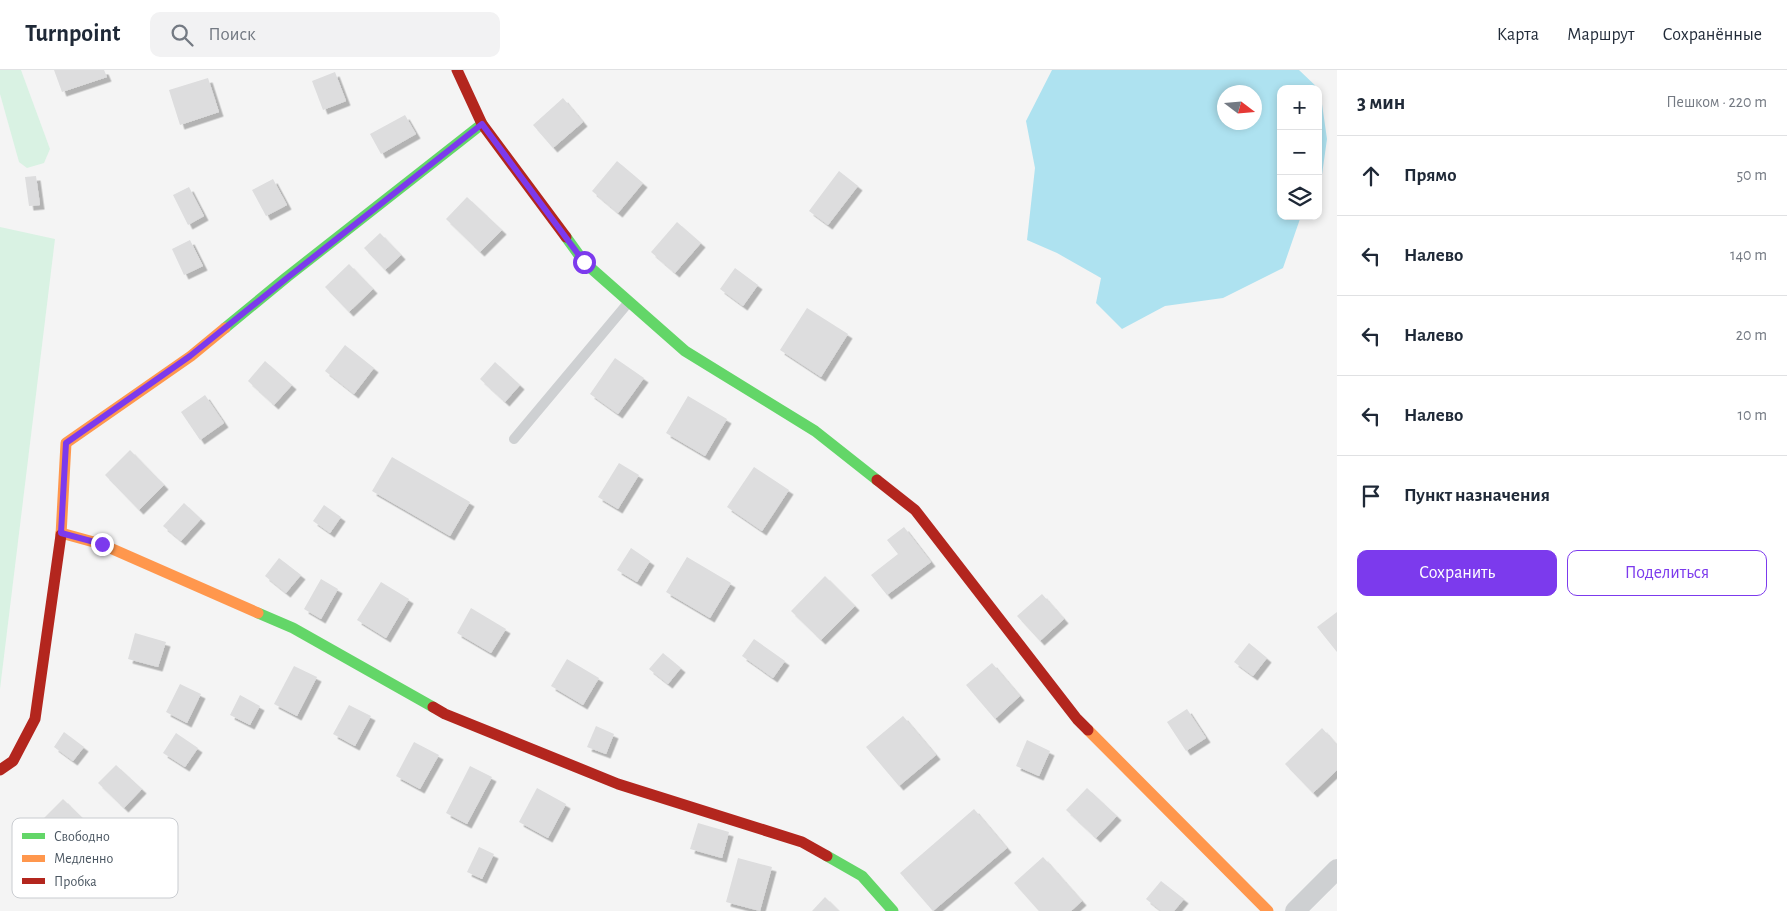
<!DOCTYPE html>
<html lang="ru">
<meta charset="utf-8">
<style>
:root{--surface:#fff;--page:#f2f2f3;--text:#1f2937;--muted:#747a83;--line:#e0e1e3;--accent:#7c3aed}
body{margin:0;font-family:"Alegreya Sans",sans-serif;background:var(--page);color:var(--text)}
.controls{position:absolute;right:15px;top:15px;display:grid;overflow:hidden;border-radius:10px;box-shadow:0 2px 8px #0003}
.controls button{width:45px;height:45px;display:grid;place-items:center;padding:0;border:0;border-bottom:1px solid var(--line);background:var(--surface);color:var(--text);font:25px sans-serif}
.compass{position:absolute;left:1217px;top:15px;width:45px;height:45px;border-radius:50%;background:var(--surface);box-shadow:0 2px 8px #0003;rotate:106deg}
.stop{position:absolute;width:15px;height:15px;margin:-11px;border:4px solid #7c3aed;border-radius:50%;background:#fff}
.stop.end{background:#7c3aed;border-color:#fff;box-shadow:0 1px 5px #0008}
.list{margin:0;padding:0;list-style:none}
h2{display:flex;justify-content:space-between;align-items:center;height:65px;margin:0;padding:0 20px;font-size:21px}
h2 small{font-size:16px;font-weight:400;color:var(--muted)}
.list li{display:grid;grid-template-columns:32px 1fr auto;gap:15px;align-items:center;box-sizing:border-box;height:80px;padding:0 20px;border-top:1px solid var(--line)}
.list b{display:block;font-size:19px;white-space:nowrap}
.list em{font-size:16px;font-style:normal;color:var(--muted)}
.actions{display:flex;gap:10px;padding:15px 20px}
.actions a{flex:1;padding:11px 0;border:1px solid var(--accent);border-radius:10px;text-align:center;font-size:18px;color:var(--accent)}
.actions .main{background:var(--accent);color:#fff}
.icon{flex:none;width:28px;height:28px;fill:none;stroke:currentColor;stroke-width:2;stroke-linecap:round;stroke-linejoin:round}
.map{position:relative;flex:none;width:1337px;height:841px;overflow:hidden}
header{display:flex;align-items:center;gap:30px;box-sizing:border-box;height:70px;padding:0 25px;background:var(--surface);border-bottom:1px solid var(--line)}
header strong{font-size:24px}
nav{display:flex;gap:28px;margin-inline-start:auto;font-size:18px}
.search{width:350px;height:45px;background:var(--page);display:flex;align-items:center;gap:12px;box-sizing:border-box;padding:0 18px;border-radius:10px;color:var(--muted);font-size:19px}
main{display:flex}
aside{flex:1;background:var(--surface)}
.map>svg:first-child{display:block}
</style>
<header>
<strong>Turnpoint</strong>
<div class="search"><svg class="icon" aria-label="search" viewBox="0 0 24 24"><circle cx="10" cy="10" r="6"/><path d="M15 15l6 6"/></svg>Поиск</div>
<nav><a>Карта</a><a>Маршрут</a><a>Сохранённые</a></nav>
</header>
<main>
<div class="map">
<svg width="1337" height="841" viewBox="0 0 1337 841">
<defs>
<filter id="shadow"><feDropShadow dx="4.5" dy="4.5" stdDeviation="0" flood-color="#0004"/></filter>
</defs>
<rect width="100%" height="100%" fill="#f4f4f4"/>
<!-- green -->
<g fill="#d9f2e3">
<polygon points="0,0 21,0 50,79 44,93 27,98 19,92 0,24"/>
<polygon points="0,157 55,169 0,619"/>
</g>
<!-- water -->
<path fill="#aee2f0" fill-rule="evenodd" d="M1052 0H1299L1320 20 1327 69 1320 119 1318 121V19H1281V146H1301L1283 198 1223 228 1165 236 1122 259 1096 233 1101 208 1057 183 1027 170 1035 98 1026 51ZM1224 22H1254V52H1224Z"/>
<!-- building -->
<g fill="#ddddde" filter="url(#shadow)">
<polygon points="54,0 104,0 107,7 62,22"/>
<polygon points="335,2 346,31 323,40 312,11"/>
<polygon points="208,8 219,42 180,55 169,20"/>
<polygon points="563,28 583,52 553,78 533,55"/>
<polygon points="405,45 416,64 381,84 370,64"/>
<polygon points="617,91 643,113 618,143 592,121"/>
<polygon points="839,101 858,116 828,155 809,141"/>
<polygon points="36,106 40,135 29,136 25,107"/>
<polygon points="273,109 287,135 266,146 252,120"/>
<polygon points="189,117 204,146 188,155 173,125"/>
<polygon points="467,127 502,160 480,182 446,149"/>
<polygon points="677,152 701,173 675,203 651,182"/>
<polygon points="380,163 401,185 385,200 364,178"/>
<polygon points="190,170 203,196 184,205 172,179"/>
<polygon points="349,194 373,219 349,242 325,217"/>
<polygon points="735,198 758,215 743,236 720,219"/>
<polygon points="807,238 848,264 821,307 780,280"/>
<polygon points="345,275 374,298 354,324 325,301"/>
<polygon points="615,288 644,308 618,344 590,324"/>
<polygon points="265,291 292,315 274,335 248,311"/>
<polygon points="495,292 520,315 505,332 480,309"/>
<polygon points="205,325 224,353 200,370 181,342"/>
<polygon points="688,326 727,349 705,386 666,363"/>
<polygon points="130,380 164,415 139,440 105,405"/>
<polygon points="392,387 470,432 450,466 372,421"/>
<polygon points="619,393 639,405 618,439 598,427"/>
<polygon points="754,397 789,420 762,461 727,437"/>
<polygon points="184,433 201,449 181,471 163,456"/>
<polygon points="324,435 341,447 330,463 313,451"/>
<polygon points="904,457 931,492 887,525 871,505 898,484 887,470"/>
<polygon points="631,478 650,491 637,512 617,500"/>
<polygon points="687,487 731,513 710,548 666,522"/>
<polygon points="279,488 301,505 286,523 265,506"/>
<polygon points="825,506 855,536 821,570 791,541"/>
<polygon points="321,509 338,519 321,549 304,539"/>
<polygon points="381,512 409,529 386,568 357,550"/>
<polygon points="1042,524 1064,549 1040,571 1017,546"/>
<polygon points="471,538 506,559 491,583 457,563"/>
<polygon points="1337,542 1337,582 1317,557"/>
<polygon points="135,563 166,572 158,597 128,589"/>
<polygon points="754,569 785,591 773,608 742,586"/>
<polygon points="1249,573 1267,588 1253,606 1234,592"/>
<polygon points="663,583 681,598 668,614 649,599"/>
<polygon points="567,589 599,608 583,635 551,616"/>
<polygon points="992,593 1020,626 995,649 966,615"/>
<polygon points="294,596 317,607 297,646 274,634"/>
<polygon points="180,614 201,624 187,653 166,642"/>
<polygon points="240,625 260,636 250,655 230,645"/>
<polygon points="349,635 371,646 355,676 333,664"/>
<polygon points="1187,639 1206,668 1186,681 1167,652"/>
<polygon points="903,646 936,685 899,716 866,677"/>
<polygon points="596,656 614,664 606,684 587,677"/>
<polygon points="1322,658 1337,675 1337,700 1313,723 1285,694"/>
<polygon points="64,662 84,677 73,691 54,677"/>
<polygon points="176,663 198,678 185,697 163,683"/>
<polygon points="1027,670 1050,681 1039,706 1016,696"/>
<polygon points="414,672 439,685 420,719 396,706"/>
<polygon points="116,695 142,719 124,738 98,713"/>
<polygon points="470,696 492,707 467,754 446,743"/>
<polygon points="537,718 566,734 548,768 519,752"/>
<polygon points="1087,718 1117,746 1096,768 1066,740"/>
<polygon points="63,729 111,776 82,805 34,758"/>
<polygon points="974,739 1007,778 933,841 900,803"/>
<polygon points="698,753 729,762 722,788 690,779"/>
<polygon points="479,777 494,784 482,809 467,802"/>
<polygon points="1043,787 1082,831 1071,841 1039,841 1014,813"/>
<polygon points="738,788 772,797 760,841 726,832"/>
<polygon points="1161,811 1184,829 1174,841 1161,841 1146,829"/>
<polygon points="825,827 839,841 812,841"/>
</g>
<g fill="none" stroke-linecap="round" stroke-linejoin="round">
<!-- lane -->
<polyline stroke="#ced0d2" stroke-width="10" points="514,369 628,233"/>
<!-- street -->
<polyline stroke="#ced0d2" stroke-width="20" points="1295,841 1337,799"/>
<!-- fast -->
<g stroke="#63d668" stroke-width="11">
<polyline points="566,167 584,192 685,281 815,361 877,410"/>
<polyline points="225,258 287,207 482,54"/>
<polyline points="258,543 293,558 433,637"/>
<polyline points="827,786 862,806 893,841"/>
</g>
<!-- slow -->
<g stroke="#ff974d" stroke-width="11">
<polyline points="61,463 101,474 258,543"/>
<polyline points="61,465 66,373 191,286 225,258"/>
<polyline points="1088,660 1268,841"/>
</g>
<!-- jam -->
<g stroke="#b3261e" stroke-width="11">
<polyline points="457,0 482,54 566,167"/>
<polyline points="877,410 915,440 1077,649 1088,660"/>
<polyline points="433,637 445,644 618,714 802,772 827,786"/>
<polyline points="0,700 13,691 35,649 61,465"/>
</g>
</g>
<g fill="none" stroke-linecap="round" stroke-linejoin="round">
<!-- route -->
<polyline stroke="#7c3aed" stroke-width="6" points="102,474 61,463 66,373 190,286 287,208 482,54 584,192"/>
</g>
<!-- legend -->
<rect x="12" y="748" width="166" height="80" rx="8" fill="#fff" stroke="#c9ccd0" stroke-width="1"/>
<rect x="22" y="763" width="23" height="6" fill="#63d668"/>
<rect x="22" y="785" width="23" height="7" fill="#ff974d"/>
<rect x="22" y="808" width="23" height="6" fill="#b3261e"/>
<g font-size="14" fill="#4a5661">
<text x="54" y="771">Свободно</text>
<text x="54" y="793">Медленно</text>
<text x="54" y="816">Пробка</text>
</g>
</svg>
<div class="controls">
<button>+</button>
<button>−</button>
<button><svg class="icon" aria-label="layers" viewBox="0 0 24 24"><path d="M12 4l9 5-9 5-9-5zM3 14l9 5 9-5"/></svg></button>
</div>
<svg class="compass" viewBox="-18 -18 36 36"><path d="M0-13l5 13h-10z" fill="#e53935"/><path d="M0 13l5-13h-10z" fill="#747a83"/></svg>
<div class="stop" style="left:584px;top:192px"></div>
<div class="stop end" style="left:102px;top:474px"></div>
</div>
<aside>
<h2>3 мин<small>Пешком · 220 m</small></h2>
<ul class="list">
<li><svg class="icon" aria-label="ahead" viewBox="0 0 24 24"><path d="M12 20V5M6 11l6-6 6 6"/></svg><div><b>Прямо</b></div><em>50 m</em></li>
<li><svg class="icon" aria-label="left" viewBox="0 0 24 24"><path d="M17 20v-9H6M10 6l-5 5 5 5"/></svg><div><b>Налево</b></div><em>140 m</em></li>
<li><svg class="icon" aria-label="left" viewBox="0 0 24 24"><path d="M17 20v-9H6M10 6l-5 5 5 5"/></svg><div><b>Налево</b></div><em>20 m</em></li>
<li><svg class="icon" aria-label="left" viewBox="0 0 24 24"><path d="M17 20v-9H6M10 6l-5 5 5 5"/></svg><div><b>Налево</b></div><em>10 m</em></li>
<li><svg class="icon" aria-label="arrive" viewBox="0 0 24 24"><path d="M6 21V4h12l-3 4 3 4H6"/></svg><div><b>Пункт назначения</b></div></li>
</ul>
<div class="actions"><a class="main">Сохранить</a><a>Поделиться</a></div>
</aside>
</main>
